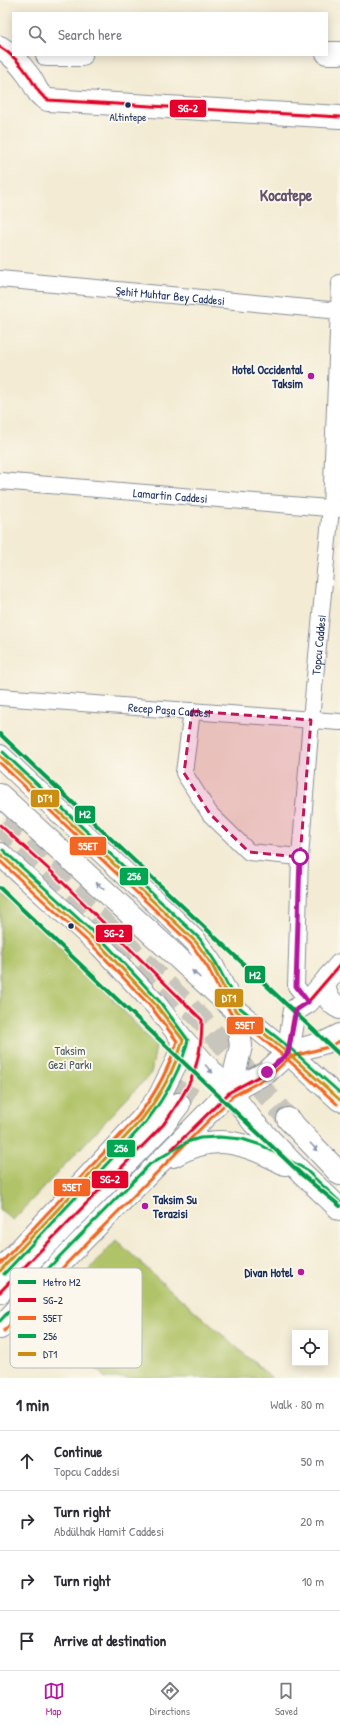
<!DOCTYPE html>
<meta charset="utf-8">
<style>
:root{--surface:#fff;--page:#f2f2f3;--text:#2b2b33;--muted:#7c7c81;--line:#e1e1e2;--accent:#b5179e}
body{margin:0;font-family:"Patrick Hand",sans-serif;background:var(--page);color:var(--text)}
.controls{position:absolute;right:12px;bottom:12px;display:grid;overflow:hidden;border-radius:0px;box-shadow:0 2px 10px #0003}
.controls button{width:36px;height:36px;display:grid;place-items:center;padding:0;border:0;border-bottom:1px solid var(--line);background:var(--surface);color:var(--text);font:20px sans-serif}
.stop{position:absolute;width:12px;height:12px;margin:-9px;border:3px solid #b5179e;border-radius:50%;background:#fff}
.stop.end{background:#b5179e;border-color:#fff;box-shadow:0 1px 4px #0008}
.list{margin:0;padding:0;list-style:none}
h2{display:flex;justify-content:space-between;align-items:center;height:52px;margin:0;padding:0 16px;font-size:17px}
h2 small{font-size:13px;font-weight:400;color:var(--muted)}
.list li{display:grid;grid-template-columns:26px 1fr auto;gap:12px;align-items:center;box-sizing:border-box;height:60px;padding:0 16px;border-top:1px solid var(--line)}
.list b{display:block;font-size:15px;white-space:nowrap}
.list p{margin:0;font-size:13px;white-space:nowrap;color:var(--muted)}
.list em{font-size:13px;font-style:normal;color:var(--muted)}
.icon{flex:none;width:22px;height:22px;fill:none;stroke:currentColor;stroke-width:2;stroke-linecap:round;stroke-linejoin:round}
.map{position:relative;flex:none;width:340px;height:1378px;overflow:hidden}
.search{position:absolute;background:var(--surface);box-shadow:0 2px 10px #0003;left:12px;right:12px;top:12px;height:44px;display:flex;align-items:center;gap:10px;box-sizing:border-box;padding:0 14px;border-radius:0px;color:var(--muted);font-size:15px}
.sheet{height:292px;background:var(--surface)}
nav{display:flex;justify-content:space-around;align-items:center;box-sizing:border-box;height:56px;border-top:1px solid var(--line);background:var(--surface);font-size:11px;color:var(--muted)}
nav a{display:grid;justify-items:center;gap:2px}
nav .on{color:var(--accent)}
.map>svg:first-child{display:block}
</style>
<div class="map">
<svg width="340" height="1378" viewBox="0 0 340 1378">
<rect width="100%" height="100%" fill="#fbf7ec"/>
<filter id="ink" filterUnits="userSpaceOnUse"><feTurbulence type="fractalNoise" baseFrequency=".025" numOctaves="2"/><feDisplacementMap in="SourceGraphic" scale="8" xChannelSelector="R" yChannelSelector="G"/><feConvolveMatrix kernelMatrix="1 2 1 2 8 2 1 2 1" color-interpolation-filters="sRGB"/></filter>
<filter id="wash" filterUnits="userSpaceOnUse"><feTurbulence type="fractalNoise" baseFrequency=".012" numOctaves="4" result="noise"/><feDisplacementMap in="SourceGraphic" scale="16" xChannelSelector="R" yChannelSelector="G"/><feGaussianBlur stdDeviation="0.9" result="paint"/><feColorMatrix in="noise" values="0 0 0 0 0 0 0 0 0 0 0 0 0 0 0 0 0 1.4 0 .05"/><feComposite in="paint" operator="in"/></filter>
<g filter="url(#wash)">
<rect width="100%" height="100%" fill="#f3ebd3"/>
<!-- green -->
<g fill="#b0c367" stroke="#667962">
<polygon points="0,892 83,967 156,1046 151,1073 13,1220 0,1209"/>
<polygon points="116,1240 166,1286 272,1378 105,1378 79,1350 127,1309 89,1270"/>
</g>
</g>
<g filter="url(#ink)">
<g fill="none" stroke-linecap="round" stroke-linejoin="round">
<!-- primary-tunnel -->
<g stroke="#c8c5bc" stroke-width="22" stroke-dasharray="22 11" stroke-linecap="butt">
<polyline points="0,825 54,874 202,1020 288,1119"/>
<polyline points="179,1104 196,1069 201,1041"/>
</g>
<defs>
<g id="pedestrian">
<path id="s1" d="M0 279 340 311"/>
<path id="s2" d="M0 481 340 509"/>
<path id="s3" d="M0 697 340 722"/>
<polyline points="192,711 184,773 210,814 249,852 300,857"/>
<path id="s4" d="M308 1002 296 986 300 857 311 720 331 508 340 283"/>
</g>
<g id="tertiary">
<polyline points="327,53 340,53"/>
<polyline points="47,55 81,55"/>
</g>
<g id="secondary">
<path d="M0 47C12 54 21 65 29 76 37 87 35 93 48 100L340 117"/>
<polyline points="340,965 308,1002 295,1010 288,1053 326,1042 340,1035"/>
<path d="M332 974C330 976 327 979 326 982 322 992 331 1004 340 1008"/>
</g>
<g id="primary">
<polyline points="0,756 166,912 196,942 212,965 235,1010 238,1025 241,1046 230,1092"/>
<polyline points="0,795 235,1010 288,1053 340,1100"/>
<polyline points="0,854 101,946 156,1005 183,1040 230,1092 254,1123 302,1173 340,1209"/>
<polyline points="288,1119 340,1174"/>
<path d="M173 1156C217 1131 244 1143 285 1164"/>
<polyline points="0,1271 142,1119 159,1097 177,1061 183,1040"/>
<polyline points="0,1292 163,1125 179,1104"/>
<polyline points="0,1328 64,1259 219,1102 230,1092 267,1072 288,1053"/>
</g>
</defs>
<!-- pedestrian casing -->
<use href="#pedestrian" stroke="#878d98" stroke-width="18"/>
<!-- tertiary casing -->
<use href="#tertiary" stroke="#878d98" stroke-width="24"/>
<!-- secondary casing -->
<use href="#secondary" stroke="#878d98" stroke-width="24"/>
<!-- primary casing -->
<use href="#primary" stroke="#878d98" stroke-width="24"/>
<!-- pedestrian -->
<use href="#pedestrian" stroke="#fff" stroke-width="16"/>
<!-- tertiary -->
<use href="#tertiary" stroke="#fff" stroke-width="22"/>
<!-- secondary -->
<use href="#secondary" stroke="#fff" stroke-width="22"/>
<!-- primary -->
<use href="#primary" stroke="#fff" stroke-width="22"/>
<defs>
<g id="bus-1">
<path d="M0 47C12 54 21 64 29 76 35 85 38 94 48 100L340 117"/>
<path d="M0 825 54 874 202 1020C202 1066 189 1089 163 1125L0 1292"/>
<polyline points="172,1149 230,1092 267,1072 288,1053 295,1010 308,1002 340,965"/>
</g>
<g id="bus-2">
<polyline points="0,763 192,945 208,968 231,1014 285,1057 337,1104"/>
<path d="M0 861 97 950 152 1008 177 1041C169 1069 156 1093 138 1116L0 1264"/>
<polyline points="4,1331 68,1262 233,1096 270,1076 290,1057 328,1047 340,1041"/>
</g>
<g id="bus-3">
<polyline points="3,752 200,939 216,963 239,1007 291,1049 340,1093"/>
<path d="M3 850 105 943 160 1002 188 1040C181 1071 165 1097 146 1122L4 1274"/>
<polyline points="0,1321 60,1256 150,1164 187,1142 200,1138 219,1137 242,1139 261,1145 305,1169 340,1202"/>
</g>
<g id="bus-4">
<polyline points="0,756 196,942 212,965 235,1010 288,1053 340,1100"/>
<path d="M0 854 101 946 156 1005 183 1040C174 1071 161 1094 142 1119L0 1271"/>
</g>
</defs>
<!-- bus-1 casing -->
<use href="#bus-1" stroke="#fbf7ec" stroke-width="6"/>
<!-- bus-2 casing -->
<use href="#bus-2" stroke="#fbf7ec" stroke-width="6"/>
<!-- bus-3 casing -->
<use href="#bus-3" stroke="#fbf7ec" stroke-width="6"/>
<!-- bus-4 casing -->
<use href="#bus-4" stroke="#fbf7ec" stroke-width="6"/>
<!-- bus-1 -->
<use href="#bus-1" stroke="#e4002b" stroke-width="3"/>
<!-- bus-2 -->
<use href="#bus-2" stroke="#f26522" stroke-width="3"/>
<!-- bus-3 -->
<use href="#bus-3" stroke="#00a651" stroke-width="3"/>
<!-- bus-4 -->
<use href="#bus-4" stroke="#cb8e13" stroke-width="3"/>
<defs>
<g id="metro-1">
<polyline points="0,734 340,1055"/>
<polyline points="0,888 301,1174 340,1206"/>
</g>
</defs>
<!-- metro-1 casing -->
<use href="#metro-1" stroke="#fbf7ec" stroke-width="7"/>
<!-- metro-1 -->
<use href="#metro-1" stroke="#009a4c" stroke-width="4"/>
</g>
<!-- one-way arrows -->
<defs><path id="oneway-solid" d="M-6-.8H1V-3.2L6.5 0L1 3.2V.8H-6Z"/></defs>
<g fill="#8d97ae">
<use href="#oneway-solid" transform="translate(100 886) rotate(-138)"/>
<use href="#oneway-solid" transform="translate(196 974) rotate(-138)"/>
<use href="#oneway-solid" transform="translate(209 1069) rotate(48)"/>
<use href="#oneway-solid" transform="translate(314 1147) rotate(46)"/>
</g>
</g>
<g fill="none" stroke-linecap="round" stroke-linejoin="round" filter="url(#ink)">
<!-- route -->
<polyline stroke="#b5179e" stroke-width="5" points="267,1072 288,1053 296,1010 308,1002 296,986 300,857"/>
</g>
<!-- marked area -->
<path fill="#c2185b" fill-opacity="0.2" stroke="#c2185b" stroke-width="3" stroke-dasharray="8 5" stroke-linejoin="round" d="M192 711 311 720 300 857 249 852 210 814 184 773Z"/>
<!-- markers -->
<g fill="#1b2f5e" stroke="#fbf7ec" stroke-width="1.5">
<circle cx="128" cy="105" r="3.5"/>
<circle cx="71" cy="926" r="3.5"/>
</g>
<g fill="#b5179e" stroke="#fbf7ec" stroke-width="1.5">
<circle cx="311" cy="376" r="4"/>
<circle cx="145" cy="1206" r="4"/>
<circle cx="301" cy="1272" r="4"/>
</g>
<g text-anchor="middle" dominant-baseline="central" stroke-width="4" stroke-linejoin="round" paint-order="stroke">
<!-- bus labels -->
<g font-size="11" fill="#1b2f5e" stroke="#fbf7ec">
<text x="128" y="117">Altintepe</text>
</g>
<!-- street labels -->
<g font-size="12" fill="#1b2f5e" stroke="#fbf7ec">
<text stroke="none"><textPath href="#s1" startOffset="171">Şehit Muhtar Bey Caddesi</textPath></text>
<text stroke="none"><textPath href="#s2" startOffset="171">Lamartin Caddesi</textPath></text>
<text stroke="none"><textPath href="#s4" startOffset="362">Topcu Caddesi</textPath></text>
<text stroke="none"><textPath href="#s3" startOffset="170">Recep Paşa Caddesi</textPath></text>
</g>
<!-- poi labels -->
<g font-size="12" font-weight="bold" fill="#1b2f5e" stroke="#fbf7ec" text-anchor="end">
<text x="303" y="369">Hotel Occidental<tspan x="303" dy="14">Taksim</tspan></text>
<text x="153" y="1199" text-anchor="start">Taksim Su<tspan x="153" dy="14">Terazisi</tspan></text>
<text x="293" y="1272">Divan Hotel</text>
</g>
<!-- park labels -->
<g font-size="12" fill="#485b61" stroke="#fbf7ec">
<text x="70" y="1050">Taksim<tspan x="70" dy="14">Gezi Parkı</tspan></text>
</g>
<!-- district labels -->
<g font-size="16" font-weight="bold" fill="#63546b" stroke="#fbf7ec">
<text x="286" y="195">Kocatepe</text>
</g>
</g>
<!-- legend -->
<rect x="10" y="1268" width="132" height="100" rx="6" fill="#fbf7ec" stroke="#b8bbc1" stroke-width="1"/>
<rect x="18" y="1280" width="18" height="4" fill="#009a4c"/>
<rect x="18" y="1298" width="18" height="4" fill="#e4002b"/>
<rect x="18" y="1316" width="18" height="4" fill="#f26522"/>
<rect x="18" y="1334" width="18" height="4" fill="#00a651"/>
<rect x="18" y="1352" width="18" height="4" fill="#cb8e13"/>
<g font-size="11" fill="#1b2f5e">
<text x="43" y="1286">Metro M2</text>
<text x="43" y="1304">SG-2</text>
<text x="43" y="1322">55ET</text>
<text x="43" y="1340">256</text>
<text x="43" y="1358">DT1</text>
</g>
<g stroke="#fbf7ec" stroke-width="1.5">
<rect x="169" y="99" width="38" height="19" rx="4" fill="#e4002b"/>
<rect x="30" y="789" width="30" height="19" rx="4" fill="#cb8e13"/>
<rect x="74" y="805" width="22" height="19" rx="4" fill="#009a4c"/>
<rect x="69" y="836" width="38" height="20" rx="4" fill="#f26522"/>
<rect x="119" y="867" width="30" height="19" rx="4" fill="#00a651"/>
<rect x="95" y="924" width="38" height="19" rx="4" fill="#e4002b"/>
<rect x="244" y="965" width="22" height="19" rx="4" fill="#009a4c"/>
<rect x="214" y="988" width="30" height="20" rx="4" fill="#cb8e13"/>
<rect x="226" y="1016" width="38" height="19" rx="4" fill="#f26522"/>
<rect x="106" y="1139" width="30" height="19" rx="4" fill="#00a651"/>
<rect x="91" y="1170" width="38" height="19" rx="4" fill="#e4002b"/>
<rect x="53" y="1178" width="38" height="19" rx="4" fill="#f26522"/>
</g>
<g font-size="11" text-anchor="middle" font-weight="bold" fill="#fff">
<text x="188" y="112">SG-2</text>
<text x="45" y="802">DT1</text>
<text x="85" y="818">M2</text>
<text x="88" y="850">55ET</text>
<text x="134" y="880">256</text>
<text x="114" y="937">SG-2</text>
<text x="255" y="979">M2</text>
<text x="229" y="1002">DT1</text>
<text x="245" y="1029">55ET</text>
<text x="121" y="1152">256</text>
<text x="110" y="1183">SG-2</text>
<text x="72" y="1191">55ET</text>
</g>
</svg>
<div class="controls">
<button><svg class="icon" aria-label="locate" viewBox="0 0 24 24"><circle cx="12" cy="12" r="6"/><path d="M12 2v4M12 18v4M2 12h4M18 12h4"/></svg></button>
</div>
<div class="stop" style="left:300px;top:857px"></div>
<div class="stop end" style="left:267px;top:1072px"></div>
<div class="search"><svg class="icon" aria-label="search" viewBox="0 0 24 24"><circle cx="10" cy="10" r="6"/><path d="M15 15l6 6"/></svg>Search here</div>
</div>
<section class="sheet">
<h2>1 min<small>Walk · 80 m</small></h2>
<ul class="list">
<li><svg class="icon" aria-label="ahead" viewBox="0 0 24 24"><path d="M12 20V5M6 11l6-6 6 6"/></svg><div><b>Continue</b><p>Topcu Caddesi</p></div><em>50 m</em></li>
<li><svg class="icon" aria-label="right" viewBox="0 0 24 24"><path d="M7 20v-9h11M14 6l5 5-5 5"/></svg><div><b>Turn right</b><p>Abdülhak Hamit Caddesi</p></div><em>20 m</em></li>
<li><svg class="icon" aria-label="right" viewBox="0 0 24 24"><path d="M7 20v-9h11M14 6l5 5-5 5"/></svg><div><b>Turn right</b></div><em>10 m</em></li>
<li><svg class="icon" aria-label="arrive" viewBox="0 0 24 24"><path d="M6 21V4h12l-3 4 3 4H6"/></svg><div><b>Arrive at destination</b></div></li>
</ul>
</section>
<nav>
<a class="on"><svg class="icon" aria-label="map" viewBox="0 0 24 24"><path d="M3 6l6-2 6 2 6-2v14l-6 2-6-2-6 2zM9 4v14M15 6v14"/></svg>Map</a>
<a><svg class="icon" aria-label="directions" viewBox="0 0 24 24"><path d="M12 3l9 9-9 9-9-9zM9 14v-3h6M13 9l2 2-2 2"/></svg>Directions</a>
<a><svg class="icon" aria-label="saved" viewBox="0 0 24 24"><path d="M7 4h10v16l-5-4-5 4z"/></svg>Saved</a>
</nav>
